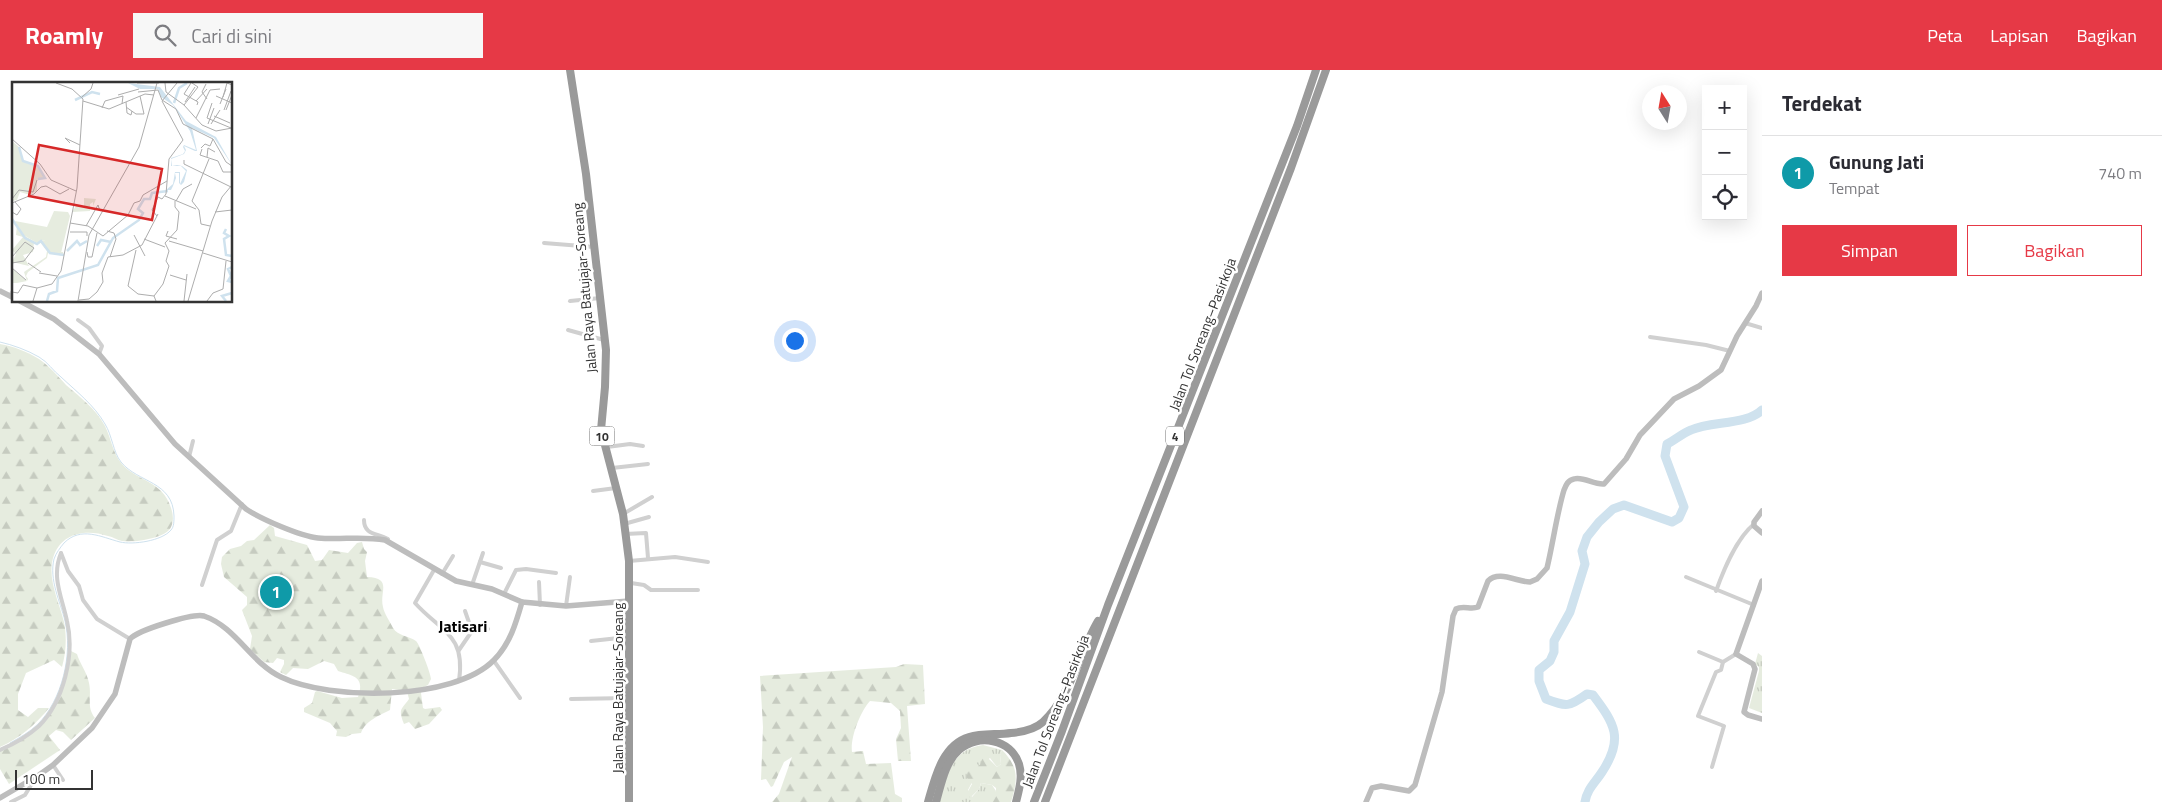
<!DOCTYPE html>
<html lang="id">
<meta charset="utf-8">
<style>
:root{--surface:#fff;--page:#f7f7f7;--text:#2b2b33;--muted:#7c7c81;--line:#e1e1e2;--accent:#e63946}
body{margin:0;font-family:"Titillium Web",sans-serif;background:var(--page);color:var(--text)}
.controls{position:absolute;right:15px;top:15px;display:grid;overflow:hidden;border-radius:0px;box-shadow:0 5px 20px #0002}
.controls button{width:45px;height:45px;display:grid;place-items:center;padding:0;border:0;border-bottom:1px solid var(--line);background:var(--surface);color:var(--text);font:25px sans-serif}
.compass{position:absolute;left:1642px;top:15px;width:45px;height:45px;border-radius:50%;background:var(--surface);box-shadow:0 5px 20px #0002;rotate:349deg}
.scale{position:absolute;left:15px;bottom:12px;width:78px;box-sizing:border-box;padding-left:5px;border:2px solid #333;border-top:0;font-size:14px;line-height:18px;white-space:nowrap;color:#333;-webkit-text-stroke:4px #fff;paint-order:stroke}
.you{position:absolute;left:794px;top:270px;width:18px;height:18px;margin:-12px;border:4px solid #fff;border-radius:50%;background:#1a73e8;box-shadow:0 0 0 8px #1a73e833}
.badge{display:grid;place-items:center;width:32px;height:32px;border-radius:50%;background:var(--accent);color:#fff;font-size:16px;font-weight:700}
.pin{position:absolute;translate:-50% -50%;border:2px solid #fff;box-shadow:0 1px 5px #0006}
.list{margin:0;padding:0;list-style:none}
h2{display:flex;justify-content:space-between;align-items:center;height:65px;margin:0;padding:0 20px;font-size:21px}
h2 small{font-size:16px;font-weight:400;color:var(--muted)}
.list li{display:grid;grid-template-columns:32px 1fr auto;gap:15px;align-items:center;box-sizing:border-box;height:75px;padding:0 20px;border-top:1px solid var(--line)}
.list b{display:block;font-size:19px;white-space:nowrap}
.list p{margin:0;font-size:16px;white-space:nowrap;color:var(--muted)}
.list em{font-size:16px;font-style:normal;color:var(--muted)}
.actions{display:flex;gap:10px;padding:15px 20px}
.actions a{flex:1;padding:11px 0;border:1px solid var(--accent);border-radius:0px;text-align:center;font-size:18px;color:var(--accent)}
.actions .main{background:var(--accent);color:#fff}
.icon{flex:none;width:28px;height:28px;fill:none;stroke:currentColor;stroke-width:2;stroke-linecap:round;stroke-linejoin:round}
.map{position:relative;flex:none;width:1762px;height:732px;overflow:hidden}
header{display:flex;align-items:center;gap:30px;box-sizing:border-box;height:70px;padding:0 25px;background:var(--accent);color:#fff}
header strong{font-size:24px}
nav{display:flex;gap:28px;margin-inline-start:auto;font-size:18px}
.search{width:350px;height:45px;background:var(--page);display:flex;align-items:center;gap:12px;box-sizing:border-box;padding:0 18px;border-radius:0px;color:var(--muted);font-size:19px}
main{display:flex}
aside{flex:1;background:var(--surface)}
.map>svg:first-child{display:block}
</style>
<header>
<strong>Roamly</strong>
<div class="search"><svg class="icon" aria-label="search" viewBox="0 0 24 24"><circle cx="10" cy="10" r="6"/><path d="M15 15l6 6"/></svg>Cari di sini</div>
<nav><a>Peta</a><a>Lapisan</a><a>Bagikan</a></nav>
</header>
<main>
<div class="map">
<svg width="1762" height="732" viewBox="0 0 1762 732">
<defs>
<pattern id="grass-tufts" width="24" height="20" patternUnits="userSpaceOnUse" patternTransform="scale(1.25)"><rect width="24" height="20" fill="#e6ecdf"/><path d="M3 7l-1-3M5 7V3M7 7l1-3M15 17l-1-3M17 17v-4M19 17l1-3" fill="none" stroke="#c6cbc0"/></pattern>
<pattern id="forest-firs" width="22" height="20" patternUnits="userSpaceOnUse" patternTransform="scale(1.25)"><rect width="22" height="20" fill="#e6ecdf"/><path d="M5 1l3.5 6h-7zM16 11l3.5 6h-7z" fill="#c6cbc0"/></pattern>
</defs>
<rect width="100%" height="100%" fill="#fff"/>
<!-- grass -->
<g fill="url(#grass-tufts)">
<polygon points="1758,583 1762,586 1762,643 1749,638 1759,601 1759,597 1755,594"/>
<path d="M983 675 1002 680 1000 685 1001 694 997 697 990 688 981 695 968 720 972 727 979 719 981 713 992 715 996 721 987 732H939C947 706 951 679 983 675Z"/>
</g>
<!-- forest -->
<g fill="url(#forest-firs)">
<path d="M0 274C13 276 28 282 39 289 49 296 58 306 66 315 81 328 95 338 105 356 111 368 113 384 122 394 138 412 162 410 171 438 173 444 174 451 171 457 167 468 134 473 122 471 117 470 113 467 108 466 87 459 63 462 54 485 46 507 59 531 64 552 67 567 66 583 62 597L54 590 26 603 18 624V640L28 647 38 638H49C35 655 20 668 0 677Z"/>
<path d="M270 455 274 458 275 466 307 475 315 491 322 490 329 480 348 483 357 473 362 472 364 479 367 482 365 491 367 507C393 508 379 522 383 537 384 543 390 552 393 558 398 566 409 566 416 571 419 573 431 604 431 609L428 615 424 617 421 623 423 638 425 639 440 637 442 640 429 654 415 659 409 652 404 654C398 639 401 640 409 629L407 621 392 619 390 640C380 645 365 651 361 663L352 664 346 667 336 666 337 661 330 653 304 642V638L312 633 315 622 317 621 342 628 358 627C365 607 354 606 338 601L334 594 324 591 308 599 293 598 286 605 280 602 284 594V590L277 588 273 593 264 592 250 579 252 566 242 540 247 535V527L224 507 221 494 222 487 230 479 241 476 247 471 254 470Z"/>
<path d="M71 581 77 584C80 594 87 602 89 613 92 626 86 637 95 648L71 670 63 662 56 660 49 666 60 680 9 714 0 699V681C13 673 29 666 40 656 60 637 65 607 71 581Z"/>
<path d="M904 594 923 595 925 634 907 636 911 691H898L896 669 901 658 900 641 891 633 870 631C860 642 850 668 852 682L863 681 866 694 891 693 895 724 902 728V732H772L779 724 792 687 784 692 773 716 771 717 766 709 761 710 763 657 760 606 896 597Z"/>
<path d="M1002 680C1019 697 1018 710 1011 732H987V726L996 721V718L992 715 981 713 979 719 970 728 967 723 972 714 967 708 966 699 974 694 980 695 982 688 987 687 997 697 1001 694 1000 685Z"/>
</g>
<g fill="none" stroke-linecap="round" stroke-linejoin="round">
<!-- stream -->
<path stroke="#cfe2ee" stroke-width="1" d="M0 272C13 275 27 280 39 287 48 292 53 301 61 307 77 322 94 335 105 354 112 365 113 382 121 392 138 413 173 411 174 446 174 451 174 457 171 460 162 471 133 475 120 472 101 467 81 456 64 473 60 478 56 483 54 489 49 510 60 531 65 551 73 584 62 630 38 654 30 662 19 668 10 673"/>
<!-- river -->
<path stroke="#cfe2ee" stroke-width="9" d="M1585 732C1587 719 1595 713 1602 702 1624 669 1615 654 1593 625L1587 624C1569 637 1567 637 1546 629L1539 611V600L1550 591 1554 582V571L1570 542 1585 494 1582 481 1587 467 1599 452 1613 439 1624 435 1672 452 1679 448 1684 437 1665 386 1667 374C1675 370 1683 363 1691 360 1711 351 1747 355 1762 340"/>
<!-- street -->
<g stroke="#d0d0d0" stroke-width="4">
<polyline points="544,173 594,177"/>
<polyline points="10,226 14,219"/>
<polyline points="570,231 600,228"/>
<polyline points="78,250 89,258 102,276 99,284"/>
<polyline points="1745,253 1762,258"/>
<polyline points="568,260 604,270"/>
<polyline points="1650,267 1706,275 1730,281"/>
<polyline points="607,377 630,374 643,376"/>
<polyline points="189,387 193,371"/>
<polyline points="612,398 648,394"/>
<polyline points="593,421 616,418"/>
<polyline points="623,444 652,427"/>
<path d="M364 450C364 465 377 463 388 469"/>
<polyline points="624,454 649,447"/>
<polyline points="625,464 646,463 648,488"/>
<polyline points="61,483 68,501 79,516 83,530 97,549 130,569"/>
<polyline points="629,491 675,487 708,492"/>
<polyline points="480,492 501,498"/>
<path d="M434 500 415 533C441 562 466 564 459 611"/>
<polyline points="442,504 453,486"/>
<polyline points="1686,507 1754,535"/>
<polyline points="539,512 540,535"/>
<polyline points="631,513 644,515 651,520 698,520"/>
<polyline points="202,515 217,470 231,461 242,434"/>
<polyline points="472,515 483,483"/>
<path d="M1716 521C1724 499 1736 469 1754 454"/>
<polyline points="504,524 516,500 526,499 556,503"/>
<polyline points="566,536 570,507"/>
<polyline points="472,561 488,559"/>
<polyline points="591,571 628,567"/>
<polyline points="459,580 472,561 465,541"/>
<polyline points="1699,582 1723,592"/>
<polyline points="494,591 520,628"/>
<polyline points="571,629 629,628"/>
<path d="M0 680C14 674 28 666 39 656 64 631 75 584 67 551 62 527 51 507 61 483"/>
<polyline points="53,695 63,710"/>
<polyline points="1712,697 1724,656 1698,646 1716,602 1721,600 1723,592 1736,584"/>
<polyline points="11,732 25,725 34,710"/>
</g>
<!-- secondary -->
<g stroke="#bdbdbd" stroke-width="5.5">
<polyline points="0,221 14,228"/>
<path d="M20 231 54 249 99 284 175 374 246 439C261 449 300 466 318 468 340 470 363 466 385 470L456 511 492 519 522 532 566 536 629 531"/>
<polyline points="1762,441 1754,452 1754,456 1762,463"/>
<polyline points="1762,511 1736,584 1753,594 1755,599 1744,642 1748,645 1762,649"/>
<path d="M0 728 39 705 53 695 92 658 115 624 130 569C138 560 193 543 204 546 236 557 251 593 281 607 330 631 454 631 494 590 510 574 516 553 522 532"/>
<path d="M1366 732 1372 718 1381 716 1409 721 1415 715 1442 622 1453 546 1456 539C1463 535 1471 540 1478 537L1488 511C1499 500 1517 512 1530 512L1537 509 1547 498C1553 473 1557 443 1564 420 1566 415 1568 410 1574 409 1583 406 1594 415 1604 414L1626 389 1640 365 1674 329 1699 316 1721 300 1737 266 1756 236 1762 223"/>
</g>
<!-- highway -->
<g stroke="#9a9a9a" stroke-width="8">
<polyline points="570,0 586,104 606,280 605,317 601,360 623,444 629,491 629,732"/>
<path d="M928 732C935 708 942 675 969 667 982 663 998 665 1011 663 1023 662 1034 660 1043 652 1071 626 1079 583 1098 551"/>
<path d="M936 732C941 715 945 692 959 680 978 663 1011 669 1019 694 1023 707 1019 720 1016 732"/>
<polyline points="1034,732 1062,661 1108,535 1297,56 1316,0"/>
<polyline points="1045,732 1291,98 1326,0"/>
</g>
</g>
<g text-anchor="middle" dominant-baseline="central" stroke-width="5" stroke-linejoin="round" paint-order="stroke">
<!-- shield labels -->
<g fill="#fff" stroke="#707070" stroke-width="1">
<rect x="589.5" y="356.5" width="25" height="19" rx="4"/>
<rect x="1166" y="356.5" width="18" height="19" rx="4"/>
</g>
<g font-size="12" font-weight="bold" fill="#333">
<text x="602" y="366">10</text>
<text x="1175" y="366">4</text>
</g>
<!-- street labels -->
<g font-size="14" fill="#333" stroke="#fff">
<text transform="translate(584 218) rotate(-95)">Jalan Raya Batujajar-Soreang</text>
<text transform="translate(1202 264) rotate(-69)">Jalan Tol Soreang–Pasirkoja</text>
<text transform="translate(617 618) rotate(-90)">Jalan Raya Batujajar-Soreang</text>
<text transform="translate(1055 641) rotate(-69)">Jalan Tol Soreang–Pasirkoja</text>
</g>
<!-- quarter labels -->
<g font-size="16" font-weight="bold" fill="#000" stroke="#fff">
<text x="463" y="556">Jatisari</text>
</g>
</g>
<!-- overview -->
<g transform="translate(12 12)">
<rect width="220" height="220" fill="#fff"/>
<path d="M0 59 7 65 11 79 26 84 33 96 25 98V109L18 113 8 110 5 118 0 119ZM72 116 84 117 81 124V120L78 122V129L60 130 64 124H72ZM5 143 13 154 25 161 32 158 43 170H51L52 174 36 171 35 176 16 190 14 194 16 197 15 199 5 201H0V186L15 199 12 190 34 175 35 169 28 160 24 162 22 160 21 170 11 173 17 184 0 180 4 172 0 168 11 155 4 153Z" fill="#e6ecdf"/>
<path d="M42 129 56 130 58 134 49 171 40 170 32 158 25 161 10 152 3 139 35 145Z" fill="#e6ecdf"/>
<path d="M116 1 148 5 174 39 204 55 220 83 202 56 180 46 185 69H183L172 64 174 68 172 72 159 77 160 84 165 83 170 84 175 88 172 100 169 103 167 101V91H163L164 96 161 104 159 108H154L161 102 163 90H168V102L174 89 169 84H159V76L171 72 173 69 171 65 172 63 184 68 178 49 161 23 149 15 146 7H128Z" fill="#cfe2ee"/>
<path fill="none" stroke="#cfe2ee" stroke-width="2.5" d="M63 18 80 10 88 12M162 21 167 6 175 1M7 65 11 79 26 84 33 96 26 97M0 137 13 156 25 162 29 159 38 171 52 173M214 147 212 151 217 154 212 157 214 173 220 174M85 164 89 158 99 160M55 169 65 159 68 163 75 159M220 185 216 187 219 194 216 199 220 200M35 219 37 212 45 209 46 196 86 183 101 156 127 138 131 131 126 127 132 117H138L140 111 156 109M214 219 210 214 220 211"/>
<path fill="none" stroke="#adadad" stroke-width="1" d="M125 1H147M153 1 154 10 172 23 190 43 204 49 220 46M179 1 172 12 186 20 185 23M194 2 190 10 195 17M126 10 146 8 150 18 164 27 171 42 201 57 214 80 220 84M106 13 127 7M204 14 220 21M70 15 79 7 81 1M211 15 215 1 220 3M71 19 97 27 133 12 142 13M150 19 165 1M184 19 195 7M114 20 115 31 119 33 120 29M173 20 183 5M208 22 214 7M172 23 186 5 180 1M114 25 124 32H132L128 14M90 26 93 19 111 14 110 22M212 28 219 9M214 28 220 13M202 34 218 41M184 36 198 8 208 7M195 36 219 46M195 36 200 21M196 42 202 26M199 42 208 28M0 57 28 82 39 98 64 109M58 61 53 56 68 63M189 66 193 62 198 64 201 57M190 67 188 73 206 79 211 90H220M195 75 196 66 203 70M197 77 180 119 187 128 189 142 198 144M172 78V82L219 105M29 105 34 104 48 112 57 107M153 114 184 127M0 117 7 108 21 110 25 98M164 119 171 107 180 102M0 121 22 112 29 105M0 130 5 133 9 127 3 120M203 130 220 128M145 134 140 128 146 115 150 117 154 112 157 77 171 58 150 19M58 141 76 144 91 154M74 144 86 123 88 129M95 149 102 151 104 157 98 175M156 149 154 154 165 157M58 150H75V154M122 153 133 174M91 154 116 133 122 121 128 119 131 113 155 99M132 157 153 165M157 159 191 169M124 168 116 204 126 212 142 214M75 170 76 175H80L85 151M191 171 220 180M0 175 13 160 22 166 12 179 0 181M16 181 29 190M0 186 14 198M27 191 45 194M158 193 174 198M0 210 6 211 11 203 25 206M67 218 77 217 85 210 91 200 90 191 96 175 111 173 130 163 146 132M21 219 25 206 40 202 49 189 65 106 71 17 60 7 44 1M66 219 77 153 127 65 145 1M144 219 142 214 151 202 157 184 154 179 157 169 153 161 165 148 167 130 163 125V119M172 219 175 192M176 219 200 139 210 115 220 103M195 219 201 211 211 207 214 179"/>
<path fill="#d62828" fill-opacity="0.15" stroke="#d62828" stroke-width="2.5" d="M27 63 150 87 140 138 17 114Z"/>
<rect width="220" height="220" fill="none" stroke="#333" stroke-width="2.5"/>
</g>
</svg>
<div class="controls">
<button>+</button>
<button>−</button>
<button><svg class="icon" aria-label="locate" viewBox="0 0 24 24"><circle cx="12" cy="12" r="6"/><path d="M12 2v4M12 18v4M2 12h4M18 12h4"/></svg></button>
</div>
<svg class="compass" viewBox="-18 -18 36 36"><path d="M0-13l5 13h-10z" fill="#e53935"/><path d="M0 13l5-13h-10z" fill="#7c7c81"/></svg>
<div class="scale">100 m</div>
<div class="you"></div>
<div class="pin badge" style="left:276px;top:522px;background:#0f9aa8">1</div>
</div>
<aside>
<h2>Terdekat<small></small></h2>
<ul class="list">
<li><span class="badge" style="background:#0f9aa8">1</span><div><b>Gunung Jati</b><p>Tempat</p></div><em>740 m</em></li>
</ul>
<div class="actions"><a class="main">Simpan</a><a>Bagikan</a></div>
</aside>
</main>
